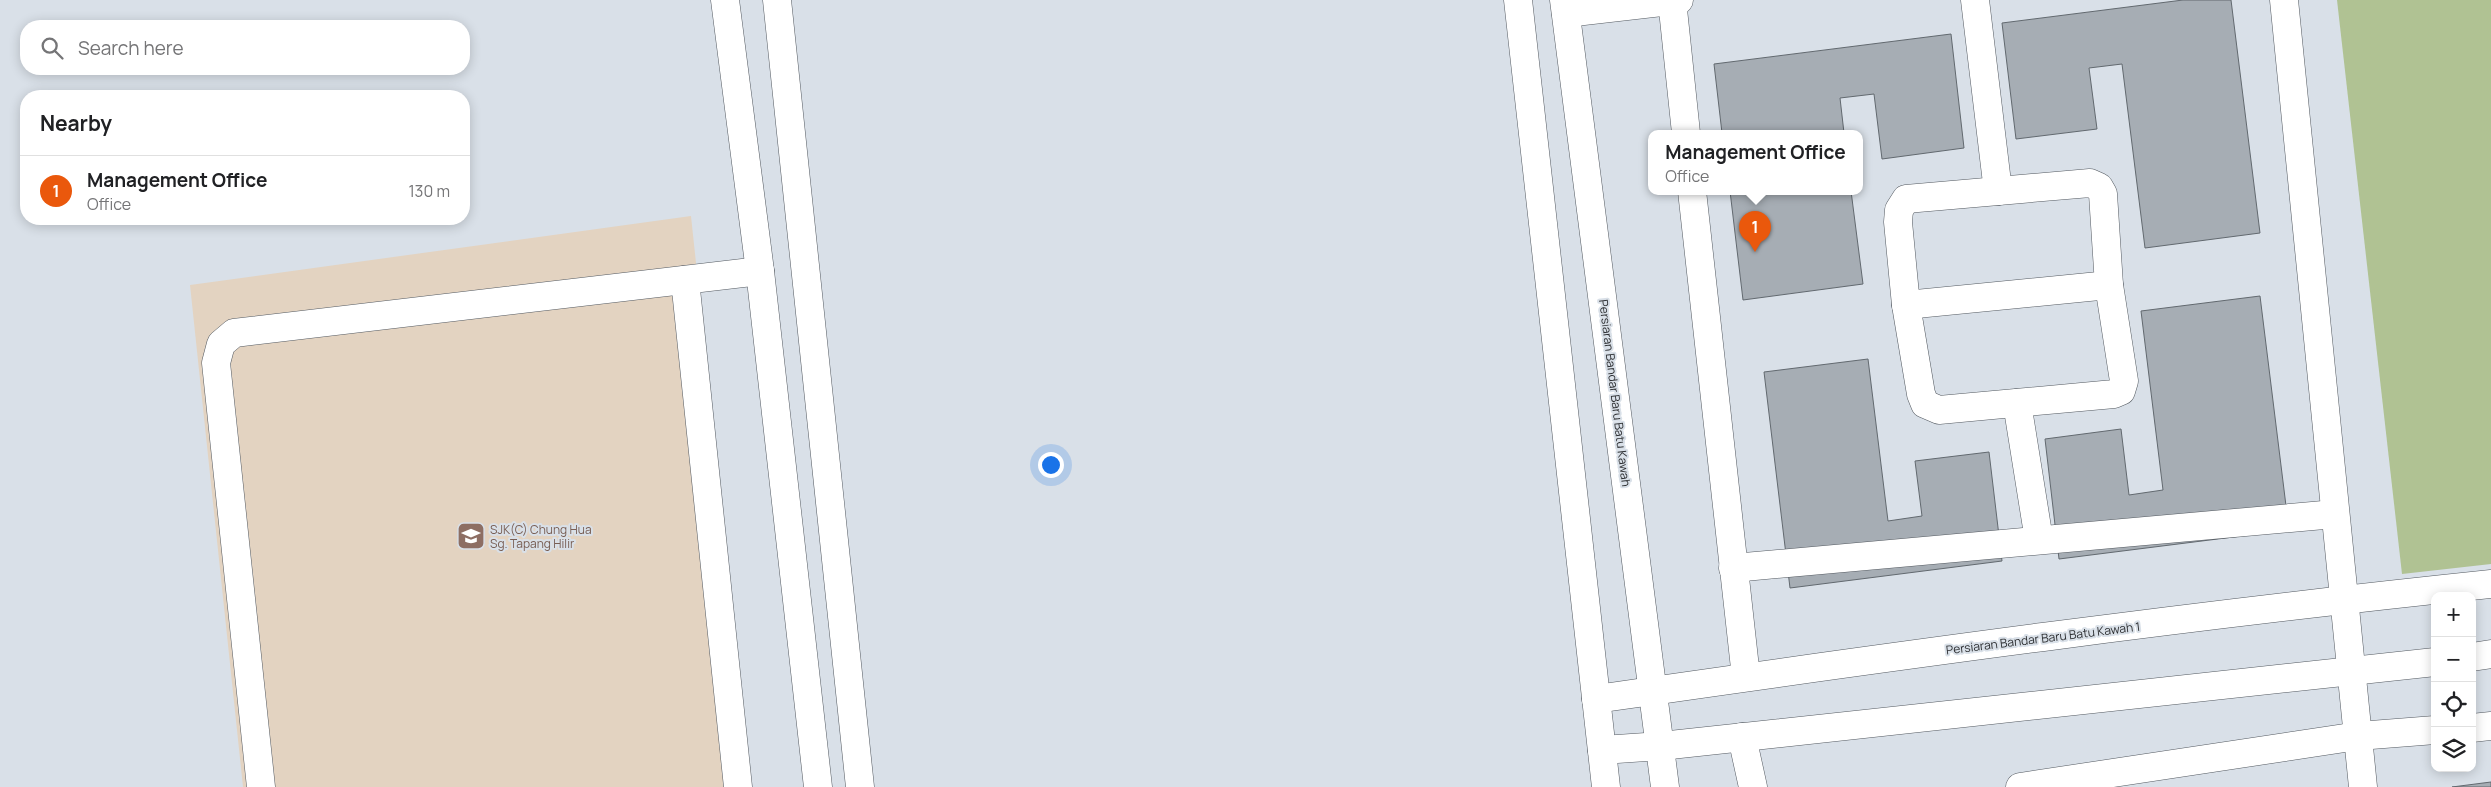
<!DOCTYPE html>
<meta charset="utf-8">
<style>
:root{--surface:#fff;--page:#f6f6f6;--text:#202124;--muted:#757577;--line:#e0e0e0;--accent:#ea580c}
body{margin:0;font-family:Manrope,sans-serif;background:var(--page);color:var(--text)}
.controls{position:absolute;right:15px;bottom:15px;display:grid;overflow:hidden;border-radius:10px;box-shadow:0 2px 12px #0003}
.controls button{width:45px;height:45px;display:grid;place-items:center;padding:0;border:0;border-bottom:1px solid var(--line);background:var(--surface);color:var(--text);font:25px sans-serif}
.you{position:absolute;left:1050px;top:464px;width:18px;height:18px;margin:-12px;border:4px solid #fff;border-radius:50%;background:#1a73e8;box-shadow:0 0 0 8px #1a73e833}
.badge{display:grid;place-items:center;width:32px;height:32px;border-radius:50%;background:var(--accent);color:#fff;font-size:16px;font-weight:700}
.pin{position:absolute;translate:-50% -41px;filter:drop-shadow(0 1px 2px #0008)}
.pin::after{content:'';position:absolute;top:26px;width:18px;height:15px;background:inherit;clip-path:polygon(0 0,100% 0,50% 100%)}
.popup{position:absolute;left:1648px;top:130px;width:215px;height:65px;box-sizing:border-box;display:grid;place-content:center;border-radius:10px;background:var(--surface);filter:drop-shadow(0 1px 4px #0005);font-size:16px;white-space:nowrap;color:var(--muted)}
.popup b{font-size:19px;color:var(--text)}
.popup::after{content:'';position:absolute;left:50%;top:100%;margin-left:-10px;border:10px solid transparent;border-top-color:var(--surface)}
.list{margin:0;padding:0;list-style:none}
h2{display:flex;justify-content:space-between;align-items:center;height:65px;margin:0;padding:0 20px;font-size:21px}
h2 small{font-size:16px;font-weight:400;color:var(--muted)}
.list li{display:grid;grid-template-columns:32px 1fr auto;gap:15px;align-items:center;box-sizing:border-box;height:70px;padding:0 20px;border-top:1px solid var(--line)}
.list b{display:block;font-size:19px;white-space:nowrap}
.list p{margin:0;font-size:16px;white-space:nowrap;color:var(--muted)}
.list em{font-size:16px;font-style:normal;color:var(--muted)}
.icon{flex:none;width:28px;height:28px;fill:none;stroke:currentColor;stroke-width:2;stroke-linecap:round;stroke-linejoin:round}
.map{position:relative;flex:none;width:2491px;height:787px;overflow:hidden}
.search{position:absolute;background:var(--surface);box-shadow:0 2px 12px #0003;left:20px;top:20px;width:450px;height:55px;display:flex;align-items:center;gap:12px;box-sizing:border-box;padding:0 18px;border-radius:20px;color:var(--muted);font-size:19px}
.panel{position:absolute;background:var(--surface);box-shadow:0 2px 12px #0003;left:20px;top:90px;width:450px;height:135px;border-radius:20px}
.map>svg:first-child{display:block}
</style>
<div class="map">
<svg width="2491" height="787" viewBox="0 0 2491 787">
<rect width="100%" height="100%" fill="#d9e0e8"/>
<!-- education -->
<polygon fill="#e3d3c1" points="691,216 752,787 243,787 190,285"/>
<!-- green -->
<polygon fill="#b0c293" points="2337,0 2491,0 2491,564 2402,574"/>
<!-- building -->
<g fill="#a6adb4" stroke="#62696f">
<polygon points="2183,0 2231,0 2260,233 2145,248 2122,64 2089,68 2097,129 2016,139 2002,23"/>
<polygon points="1951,34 1964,148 1882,159 1874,94 1840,98 1844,133 1722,133 1714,64"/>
<polygon points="1730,191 1851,191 1863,284 1743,300"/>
<polygon points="2260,296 2289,530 2059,559 2045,439 2121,429 2129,495 2163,490 2141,311"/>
<polygon points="1868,359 1888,521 1922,516 1915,461 1989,452 2002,561 1790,588 1764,372"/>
<polygon points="2491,782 2491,787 2452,787"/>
</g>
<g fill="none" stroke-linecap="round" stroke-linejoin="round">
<defs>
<g id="minor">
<polyline points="725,0 760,271 818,787"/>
<polyline points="777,0 860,787"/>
<polyline points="1518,0 1606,787"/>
<polyline points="1564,0 1665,787"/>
<polyline points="1672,0 1686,133"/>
<polyline points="1975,0 1998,191"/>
<polyline points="2284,0 2363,787"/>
<polyline points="1566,13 1679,0"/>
<polygon points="2090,183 2099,187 2103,194 2109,285 2124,381 2121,391 2114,394 1939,410 1925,404 1921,394 1906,305 1898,222 1899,210 1906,199"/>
<polyline points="1692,191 1746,677"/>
<polyline points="685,280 738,787"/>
<polyline points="1906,305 2109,285"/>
<polyline points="2017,403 2039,540"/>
<polyline points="1733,568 2335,514"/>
<polyline points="2472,657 2491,654"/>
<path d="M1596 699C1894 656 2192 615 2491 584"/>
<polyline points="2472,728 2491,726"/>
<polyline points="1742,737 1753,787"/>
<polyline points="1602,750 1661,746 2435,662"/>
<polyline points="261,787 216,363 221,344 234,333 760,271"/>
<polyline points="2020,787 2358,736 2435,730"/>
</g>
</defs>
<!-- minor casing -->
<use href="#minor" stroke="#535960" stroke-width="29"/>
<!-- minor -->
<use href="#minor" stroke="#fff" stroke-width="28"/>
</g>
<!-- icons -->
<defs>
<symbol id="school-square" viewBox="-11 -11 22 22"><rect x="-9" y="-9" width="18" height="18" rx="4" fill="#8d6e63" stroke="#d9e0e8"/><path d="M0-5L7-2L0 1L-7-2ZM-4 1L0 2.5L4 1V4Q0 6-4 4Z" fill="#fff"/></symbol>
</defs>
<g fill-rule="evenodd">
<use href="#school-square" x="455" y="520" width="32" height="32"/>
</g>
<g text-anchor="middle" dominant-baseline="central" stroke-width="4" stroke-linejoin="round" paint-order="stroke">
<!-- street labels -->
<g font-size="12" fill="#2d2f32" stroke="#d9e0e8">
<text transform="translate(1615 393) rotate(83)">Persiaran Bandar Baru Batu Kawah</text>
<text transform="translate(2043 638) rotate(-7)">Persiaran Bandar Baru Batu Kawah 1</text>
</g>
<!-- education labels -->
<g font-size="12" fill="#785e54" stroke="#d9e0e8" text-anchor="start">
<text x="490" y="529">SJK(C) Chung Hua<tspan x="490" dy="14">Sg. Tapang Hilir</tspan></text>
</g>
</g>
</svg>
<div class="controls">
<button>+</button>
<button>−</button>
<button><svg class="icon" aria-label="locate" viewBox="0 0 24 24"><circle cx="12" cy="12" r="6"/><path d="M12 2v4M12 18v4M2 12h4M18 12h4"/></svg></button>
<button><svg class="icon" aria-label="layers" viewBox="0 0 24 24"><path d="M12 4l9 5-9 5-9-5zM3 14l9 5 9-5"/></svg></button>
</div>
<div class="you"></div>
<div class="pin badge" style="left:1755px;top:252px">1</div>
<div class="popup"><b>Management Office</b>Office</div>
<div class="search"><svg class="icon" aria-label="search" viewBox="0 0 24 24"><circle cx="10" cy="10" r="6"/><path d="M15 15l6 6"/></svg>Search here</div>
<section class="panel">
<h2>Nearby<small></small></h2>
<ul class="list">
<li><span class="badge">1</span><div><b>Management Office</b><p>Office</p></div><em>130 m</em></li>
</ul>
</section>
</div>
